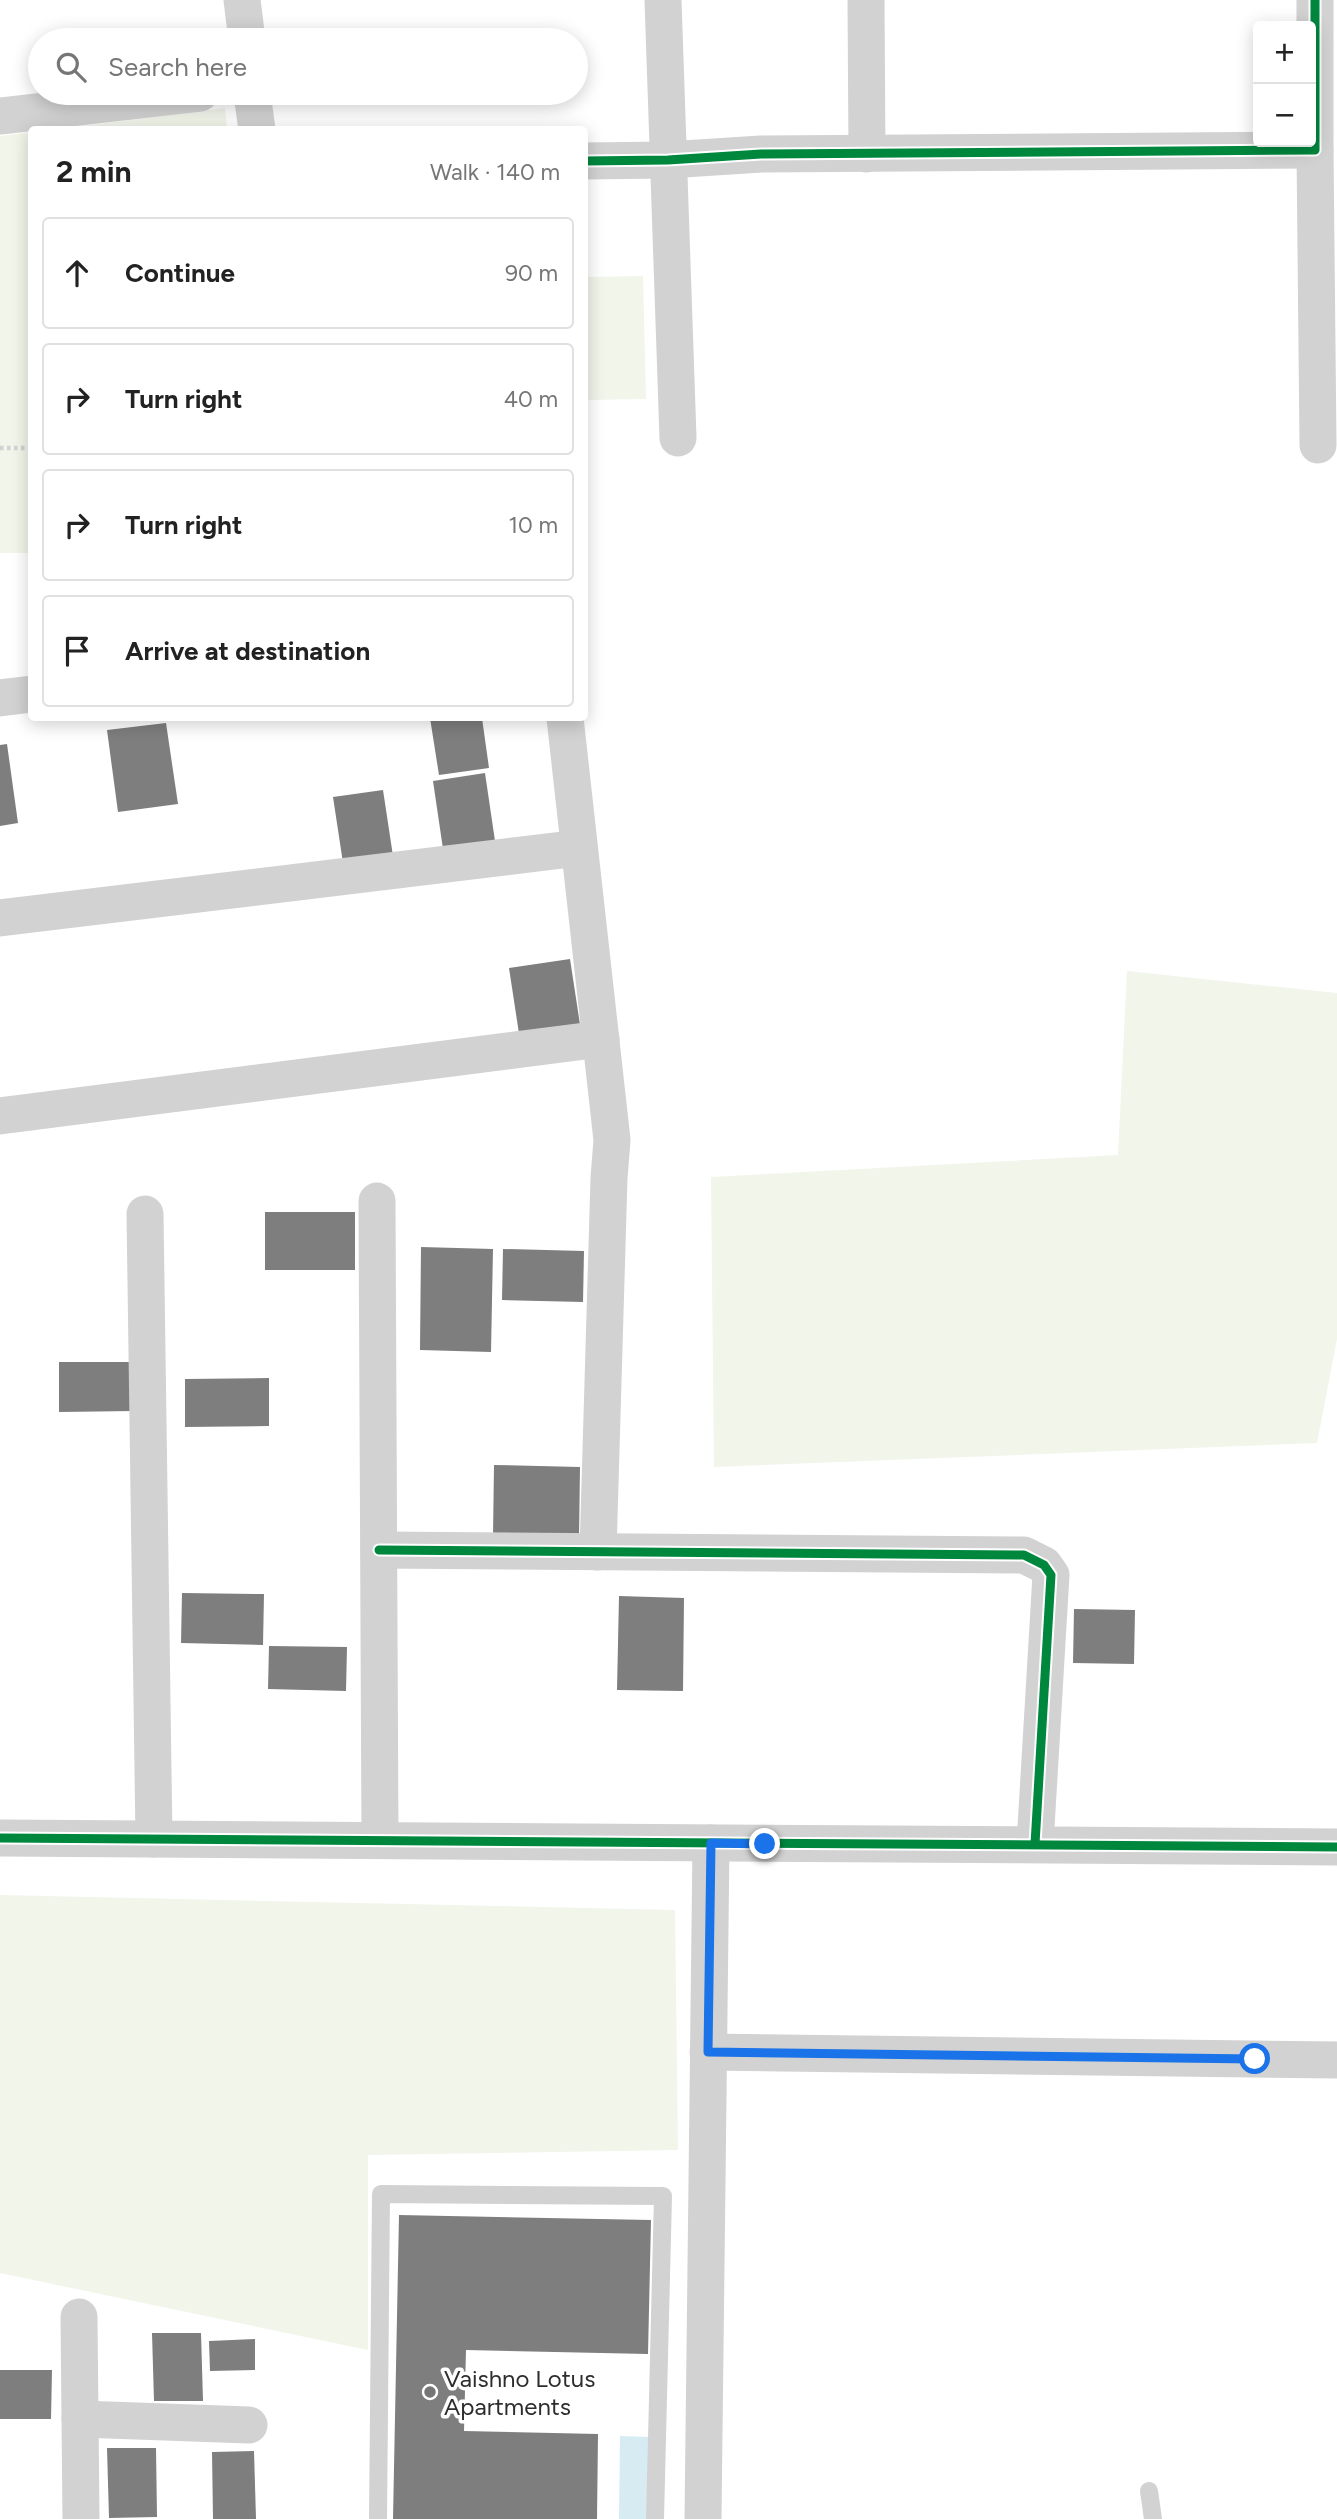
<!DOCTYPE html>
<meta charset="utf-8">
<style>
:root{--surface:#fff;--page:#f2f2f2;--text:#222;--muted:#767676;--line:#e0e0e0}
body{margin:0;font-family:Figtree,sans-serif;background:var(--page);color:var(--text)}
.controls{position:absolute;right:21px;top:21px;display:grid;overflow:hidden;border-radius:7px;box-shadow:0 4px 18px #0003}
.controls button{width:63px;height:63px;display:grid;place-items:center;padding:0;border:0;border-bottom:2px solid var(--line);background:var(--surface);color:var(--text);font:35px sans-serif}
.stop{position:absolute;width:21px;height:21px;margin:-16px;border:5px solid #1a73e8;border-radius:50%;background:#fff}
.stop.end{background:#1a73e8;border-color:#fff;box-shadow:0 2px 7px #0008}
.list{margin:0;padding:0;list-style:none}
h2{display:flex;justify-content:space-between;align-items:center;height:91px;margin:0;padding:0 28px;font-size:30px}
h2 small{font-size:23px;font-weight:400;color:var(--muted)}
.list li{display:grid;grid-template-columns:46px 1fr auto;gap:21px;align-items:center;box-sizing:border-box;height:112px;margin:0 14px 14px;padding:0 14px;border:2px solid var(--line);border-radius:7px}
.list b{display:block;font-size:26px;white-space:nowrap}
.list em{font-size:23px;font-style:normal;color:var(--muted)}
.icon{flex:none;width:38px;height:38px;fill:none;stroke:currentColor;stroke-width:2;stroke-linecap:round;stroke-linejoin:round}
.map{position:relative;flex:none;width:1337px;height:2519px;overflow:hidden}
.search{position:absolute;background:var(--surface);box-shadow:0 4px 18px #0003;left:28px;top:28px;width:560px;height:77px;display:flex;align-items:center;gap:18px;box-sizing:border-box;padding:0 24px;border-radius:38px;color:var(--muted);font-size:26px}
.panel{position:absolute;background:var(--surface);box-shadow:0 4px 18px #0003;left:28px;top:126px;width:560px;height:595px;border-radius:7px}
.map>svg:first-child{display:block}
</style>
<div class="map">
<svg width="1337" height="2519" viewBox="0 0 1337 2519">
<rect width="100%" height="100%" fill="#fff"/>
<!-- green -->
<g fill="#f1f5ea">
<polygon points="225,108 227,129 53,130"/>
<polygon points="31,132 31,553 0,553 0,136"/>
<polygon points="643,276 646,399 585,400 585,277"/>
<polygon points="1127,971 1337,993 1337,1339 1317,1443 714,1467 711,1177 1118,1155"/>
<polygon points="0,1895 675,1910 678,2150 368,2155 368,2350 0,2273"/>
</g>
<!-- water -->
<polygon fill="#d6ebf2" points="620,2436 651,2437 651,2519 619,2519"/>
<!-- building -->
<g fill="#7e7e7e">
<polygon points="430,718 482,718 489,768 439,775"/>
<polygon points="166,723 178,804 118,812 107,730"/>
<polygon points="7,744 18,823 0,826 0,745"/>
<polygon points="485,773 495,841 443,849 433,781"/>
<polygon points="383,790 393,856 343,863 333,797"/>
<polygon points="570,959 581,1031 520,1040 509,968"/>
<rect x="265" y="1212" width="90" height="58"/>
<polygon points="421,1247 493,1249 491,1352 420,1350"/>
<polygon points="503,1249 584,1251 583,1302 502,1300"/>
<polygon points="59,1362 134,1362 134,1411 59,1412"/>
<polygon points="269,1378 269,1426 185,1427 185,1379"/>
<polygon points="494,1465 580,1467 579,1537 493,1536"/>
<polygon points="182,1593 264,1594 263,1645 181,1643"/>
<polygon points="619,1596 684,1598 683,1691 617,1690"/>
<polygon points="1074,1609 1135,1610 1134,1664 1073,1663"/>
<polygon points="269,1646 347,1647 346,1691 268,1689"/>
<polygon points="399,2215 651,2220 648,2354 466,2350 464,2431 598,2434 597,2519 393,2519"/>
<polygon points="152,2333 201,2333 203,2401 154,2401"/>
<polygon points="255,2339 255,2370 210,2371 209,2341"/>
<polygon points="0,2370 52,2370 51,2419 0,2419"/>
<polygon points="107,2448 156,2448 157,2517 109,2518"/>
<polygon points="254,2451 256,2519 213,2519 212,2452"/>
</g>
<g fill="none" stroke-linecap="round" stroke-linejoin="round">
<!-- path -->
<polyline stroke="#d2d2d2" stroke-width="4.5" stroke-dasharray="3.5 3.5" stroke-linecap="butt" points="0,448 32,448"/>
<!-- service -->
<g stroke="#d2d2d2" stroke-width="18">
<polyline points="1149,2491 1153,2519"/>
<polyline points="378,2519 381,2194 663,2196 655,2519"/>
</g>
<!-- minor -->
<g stroke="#d2d2d2" stroke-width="37">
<polyline points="242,0 247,40"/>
<polyline points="663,0 678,438"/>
<polyline points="866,0 867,154"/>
<polyline points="252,93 257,130"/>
<polyline points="0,116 200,93"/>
<polyline points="1315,150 1318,445"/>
<polyline points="584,161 668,160 761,154 1315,150 1315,0"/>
<polyline points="0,698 32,694"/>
<polyline points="565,718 612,1140 609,1178 598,1552"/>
<polyline points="0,918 579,848"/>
<polyline points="0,1116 601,1039"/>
<polyline points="377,1201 380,1840"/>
<polyline points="145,1214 154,1839"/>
<polyline points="379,1550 1024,1555 1044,1565 1051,1575 1035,1844"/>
<polyline points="0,1838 1337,1847"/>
<polyline points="708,2052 1337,2060"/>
<polyline points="79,2317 81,2519"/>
<polyline points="80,2419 249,2425"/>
<polyline points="703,2519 711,1843"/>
</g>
<defs>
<g id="cycleway">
<polyline points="584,161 668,160 761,154 1315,150 1315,0"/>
<polyline points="379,1550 1024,1555 1044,1565 1051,1575 1035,1844"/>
<polyline points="0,1838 1337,1847"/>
</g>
</defs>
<!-- cycleway casing -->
<use href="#cycleway" stroke="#fff" stroke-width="13"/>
<!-- cycleway -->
<use href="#cycleway" stroke="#00873e" stroke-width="9"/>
</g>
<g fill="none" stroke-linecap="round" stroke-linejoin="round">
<!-- route -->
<polyline stroke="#1a73e8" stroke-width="9" points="765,1844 711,1843 708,2052 1255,2059"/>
</g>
<!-- markers -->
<circle fill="#767676" stroke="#fff" stroke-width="2.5" cx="430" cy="2392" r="7"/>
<g text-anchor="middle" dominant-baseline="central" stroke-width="7" stroke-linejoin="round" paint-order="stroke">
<!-- poi labels -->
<g font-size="24" fill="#2d2d2d" stroke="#fff" text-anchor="start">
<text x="444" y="2378">Vaishno Lotus<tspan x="444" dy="28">Apartments</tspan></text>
</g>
</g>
</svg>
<div class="controls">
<button>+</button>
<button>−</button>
</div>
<div class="stop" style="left:1255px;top:2059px"></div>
<div class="stop end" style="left:765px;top:1844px"></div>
<div class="search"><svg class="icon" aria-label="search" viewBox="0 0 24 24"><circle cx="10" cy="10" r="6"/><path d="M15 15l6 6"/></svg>Search here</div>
<section class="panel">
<h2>2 min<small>Walk · 140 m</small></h2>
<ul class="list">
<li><svg class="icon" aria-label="ahead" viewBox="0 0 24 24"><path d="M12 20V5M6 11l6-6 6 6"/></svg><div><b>Continue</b></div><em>90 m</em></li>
<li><svg class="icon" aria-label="right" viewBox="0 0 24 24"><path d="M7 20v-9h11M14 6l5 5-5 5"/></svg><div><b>Turn right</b></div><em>40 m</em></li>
<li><svg class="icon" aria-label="right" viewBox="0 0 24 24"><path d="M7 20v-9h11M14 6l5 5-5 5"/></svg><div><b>Turn right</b></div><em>10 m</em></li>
<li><svg class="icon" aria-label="arrive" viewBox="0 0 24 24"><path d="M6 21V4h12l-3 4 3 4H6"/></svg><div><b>Arrive at destination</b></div></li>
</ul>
</section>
</div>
